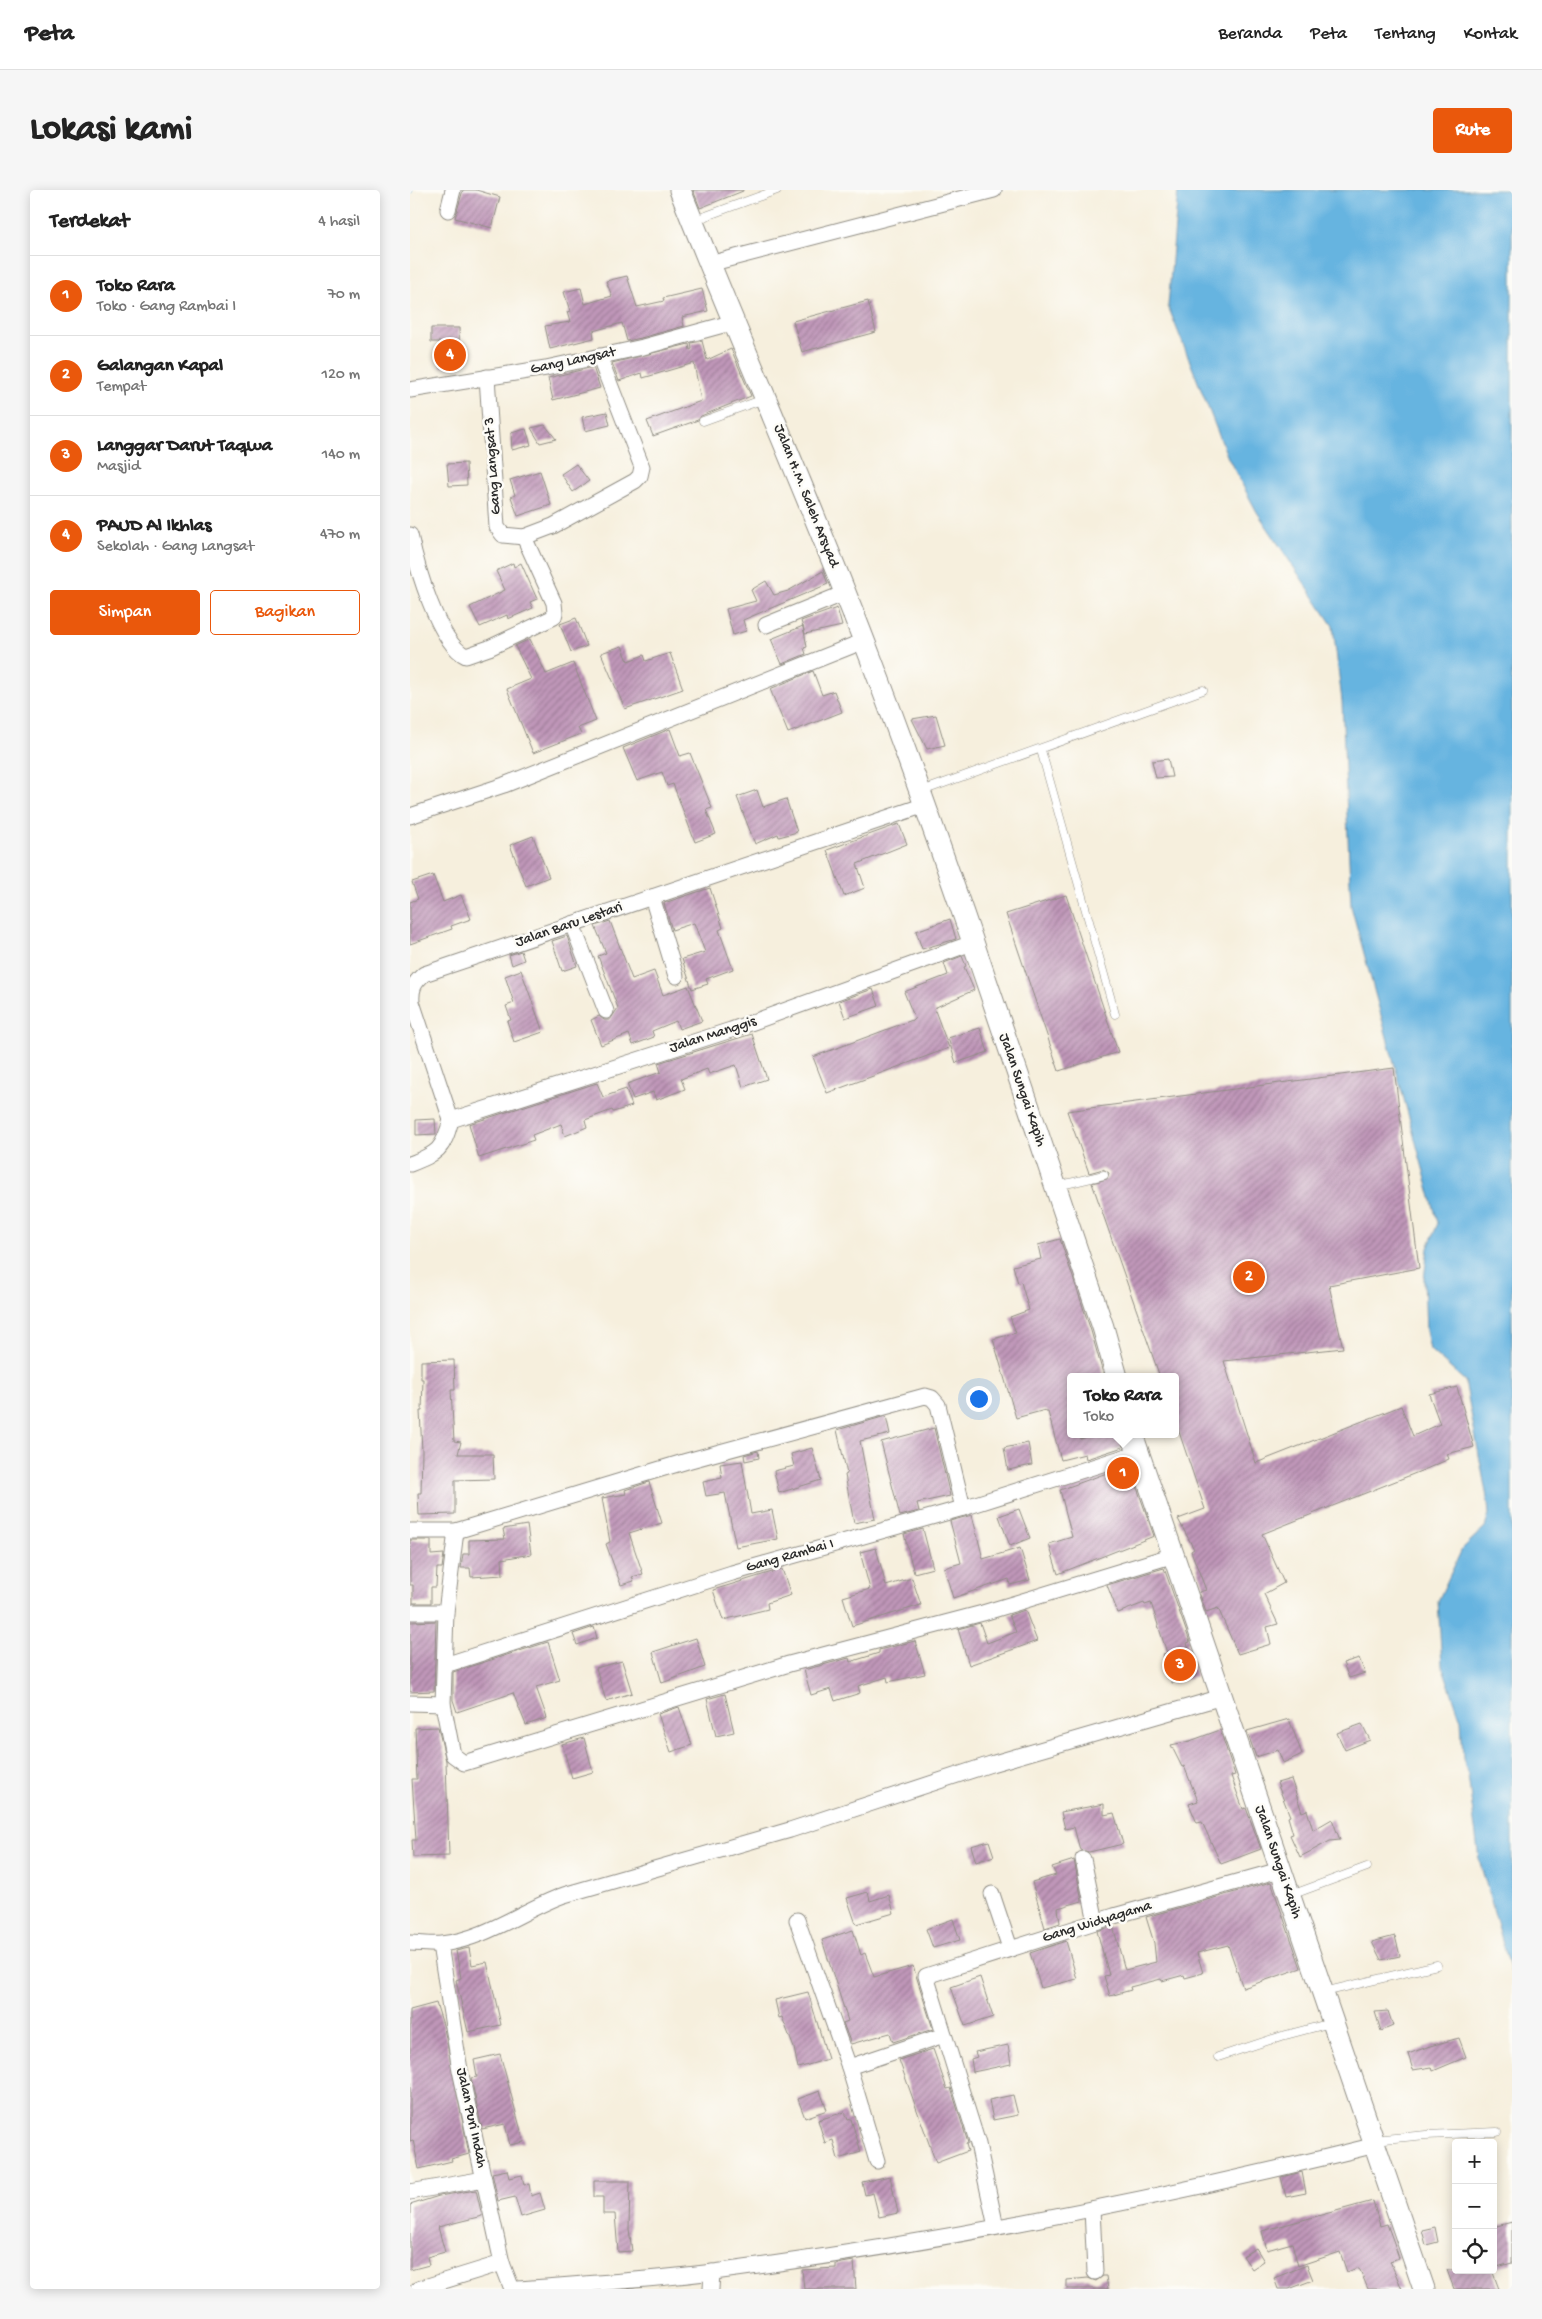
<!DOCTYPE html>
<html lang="id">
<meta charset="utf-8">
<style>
:root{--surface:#fff;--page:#f6f6f6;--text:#222;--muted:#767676;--line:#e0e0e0;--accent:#ea580c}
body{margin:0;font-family:"Gochi Hand",sans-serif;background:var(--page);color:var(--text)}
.controls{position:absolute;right:15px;bottom:15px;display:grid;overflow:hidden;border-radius:5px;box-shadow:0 2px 12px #0003}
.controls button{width:45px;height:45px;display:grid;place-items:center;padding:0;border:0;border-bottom:1px solid var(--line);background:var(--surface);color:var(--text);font:25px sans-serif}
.you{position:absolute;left:568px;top:1208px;width:18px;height:18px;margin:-12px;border:4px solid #fff;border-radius:50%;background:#1a73e8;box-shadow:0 0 0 8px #1a73e833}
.badge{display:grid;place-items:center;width:32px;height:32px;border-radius:50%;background:var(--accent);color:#fff;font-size:16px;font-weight:700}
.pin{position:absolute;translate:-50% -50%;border:2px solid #fff;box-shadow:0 1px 5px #0006}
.popup{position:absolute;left:657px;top:1183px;width:112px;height:65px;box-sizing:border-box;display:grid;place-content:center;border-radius:5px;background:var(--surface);filter:drop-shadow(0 1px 4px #0005);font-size:16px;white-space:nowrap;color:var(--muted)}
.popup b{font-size:19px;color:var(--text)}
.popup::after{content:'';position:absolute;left:50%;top:100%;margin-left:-10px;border:10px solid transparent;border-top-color:var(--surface)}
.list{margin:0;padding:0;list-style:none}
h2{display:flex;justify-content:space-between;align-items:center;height:65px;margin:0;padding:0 20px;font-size:21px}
h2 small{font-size:16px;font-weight:400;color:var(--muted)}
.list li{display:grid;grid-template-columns:32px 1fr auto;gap:15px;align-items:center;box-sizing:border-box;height:80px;padding:0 20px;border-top:1px solid var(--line)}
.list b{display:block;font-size:19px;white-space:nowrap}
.list p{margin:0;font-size:16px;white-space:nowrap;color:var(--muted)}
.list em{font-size:16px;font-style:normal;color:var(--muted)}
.actions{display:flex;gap:10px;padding:15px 20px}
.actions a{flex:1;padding:11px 0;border:1px solid var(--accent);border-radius:5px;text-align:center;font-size:18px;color:var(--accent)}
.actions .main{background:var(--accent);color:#fff}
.icon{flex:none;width:28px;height:28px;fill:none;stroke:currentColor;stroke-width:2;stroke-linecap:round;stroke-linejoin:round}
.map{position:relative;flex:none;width:1102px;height:2099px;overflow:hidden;border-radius:5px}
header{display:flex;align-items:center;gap:30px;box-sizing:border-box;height:70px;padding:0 25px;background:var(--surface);border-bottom:1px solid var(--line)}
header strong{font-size:24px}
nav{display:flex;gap:28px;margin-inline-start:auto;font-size:18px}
.intro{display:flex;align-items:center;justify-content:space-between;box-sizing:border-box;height:120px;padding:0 30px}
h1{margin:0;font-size:35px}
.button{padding:12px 22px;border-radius:5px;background:var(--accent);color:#fff;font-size:18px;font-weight:700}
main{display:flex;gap:30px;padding:0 30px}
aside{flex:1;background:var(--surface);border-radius:5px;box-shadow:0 2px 12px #0003}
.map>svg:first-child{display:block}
</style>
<header>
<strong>Peta</strong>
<nav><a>Beranda</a><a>Peta</a><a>Tentang</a><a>Kontak</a></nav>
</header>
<div class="intro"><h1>Lokasi kami</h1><a class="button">Rute</a></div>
<main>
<aside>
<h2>Terdekat<small>4 hasil</small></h2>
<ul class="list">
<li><span class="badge">1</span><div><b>Toko Rara</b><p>Toko · Gang Rambai I</p></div><em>70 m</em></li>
<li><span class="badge">2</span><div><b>Galangan Kapal</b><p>Tempat</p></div><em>120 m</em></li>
<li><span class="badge">3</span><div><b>Langgar Darut Taqwa</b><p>Masjid</p></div><em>140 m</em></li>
<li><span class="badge">4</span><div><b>PAUD Al Ikhlas</b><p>Sekolah · Gang Langsat</p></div><em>470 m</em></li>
</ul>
<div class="actions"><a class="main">Simpan</a><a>Bagikan</a></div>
</aside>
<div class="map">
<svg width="1102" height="2099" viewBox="0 0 1102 2099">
<defs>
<pattern id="building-hatch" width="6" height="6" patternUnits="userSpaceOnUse" patternTransform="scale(1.25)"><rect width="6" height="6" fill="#c097b9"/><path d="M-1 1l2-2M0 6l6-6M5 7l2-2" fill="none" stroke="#9c7b97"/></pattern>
</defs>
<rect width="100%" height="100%" fill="#fdfcf7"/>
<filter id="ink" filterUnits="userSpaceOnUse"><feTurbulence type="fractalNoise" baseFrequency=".02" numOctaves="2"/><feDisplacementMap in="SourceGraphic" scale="10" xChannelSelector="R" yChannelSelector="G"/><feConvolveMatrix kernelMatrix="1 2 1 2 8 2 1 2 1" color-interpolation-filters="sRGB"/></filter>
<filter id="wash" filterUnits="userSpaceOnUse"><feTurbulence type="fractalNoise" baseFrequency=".0096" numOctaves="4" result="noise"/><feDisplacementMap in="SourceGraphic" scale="20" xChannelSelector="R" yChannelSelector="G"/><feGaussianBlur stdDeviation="1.12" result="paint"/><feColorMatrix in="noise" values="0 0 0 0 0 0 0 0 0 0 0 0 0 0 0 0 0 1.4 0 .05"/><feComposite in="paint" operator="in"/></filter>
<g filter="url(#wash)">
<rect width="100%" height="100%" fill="#f6efdd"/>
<!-- water -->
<polygon fill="#66b4e0" stroke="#487086" points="768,0 1102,0 1102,1785 1069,1669 1058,1586 1053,1568 1051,1530 1032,1475 1028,1411 1052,1359 1075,1337 1079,1325 1078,1313 1055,1191 1020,1160 1016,1141 1014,1089 1018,1058 1028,1033 941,716 932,511 923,436 847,322 818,268 758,116"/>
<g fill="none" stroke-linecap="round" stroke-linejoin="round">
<!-- stream -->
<polyline stroke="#66b4e0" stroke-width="5" points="0,1 0,0"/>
</g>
<g id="blocks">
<!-- building -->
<g fill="url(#building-hatch)">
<polygon points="53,0 66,0 90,7 82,38 45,28"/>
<polygon points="283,0 333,0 333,1 290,18"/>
<polygon points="217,86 227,117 254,111 253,108 292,99 298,121 272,127 274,136 231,148 217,151 212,133 183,141 184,148 140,159 135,136 160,132 157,122 160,121 154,102 171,98 175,114 202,106 196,91"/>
<polygon points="458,111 466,142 392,162 383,131"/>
<polygon points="21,138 49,138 50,177 31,177 30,152 21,152"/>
<polygon points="292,151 297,170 321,159 341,206 291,226 288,230 243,246 237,231 291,211 284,173 233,188 232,183 209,191 202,173 279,154 280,160 282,159 281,153"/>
<polygon points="183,177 190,198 143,210 138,188"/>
<polygon points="197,222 200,235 175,241 172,227"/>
<polygon points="135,235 146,249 130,253 121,238"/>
<polygon points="116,239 121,255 102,260 101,243"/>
<polygon points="56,273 57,295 39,296 37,274"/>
<polygon points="166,274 179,291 163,302 151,284"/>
<polygon points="130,281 141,315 108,326 101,307 105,305 100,290"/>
<polygon points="103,373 104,377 111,373 127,409 120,412 123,418 98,429 97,425 70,437 60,417 95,400 86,381"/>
<polygon points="413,381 418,394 333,430 336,441 323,445 316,419 346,411 341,400 356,391 364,405 378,401"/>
<polygon points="427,418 432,436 395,444 391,431"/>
<polygon points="166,428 177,456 161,462 150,434"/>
<polygon points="393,436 397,457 394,458 396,464 372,474 361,449"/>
<polygon points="120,449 136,484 163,473 186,531 168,538 171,544 123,563 97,499 121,489 105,456"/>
<polygon points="212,456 218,471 234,465 236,471 260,463 273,499 215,519 191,463"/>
<polygon points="403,481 412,505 424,501 432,522 378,543 360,499"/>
<polygon points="526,525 535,555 517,559 502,529"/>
<polygon points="260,539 270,566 280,563 302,618 296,620 306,644 285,652 263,594 257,596 252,582 227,591 213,558"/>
<polygon points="758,569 762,587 746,588 742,571"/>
<polygon points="347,600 353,617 376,609 387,642 369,647 368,644 345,654 327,607"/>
<polygon points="489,634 497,654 447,674 455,698 434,706 417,660"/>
<polygon points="123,646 139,687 116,696 100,655"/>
<polygon points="23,685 33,712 51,705 61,729 41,736 42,739 0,754 0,712 8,709 2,692"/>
<polygon points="300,698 313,738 309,740 323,779 296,789 298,794 282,799 272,769 295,762 284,733 262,740 254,713"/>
<polygon points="656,705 708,862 649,881 596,724"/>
<polygon points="540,729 546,749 512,759 506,741"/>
<polygon points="200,731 222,789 244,781 253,805 278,796 292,831 269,839 266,831 242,841 244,847 223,855 219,844 191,855 181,830 189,826 194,830 200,830 208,818 188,766 196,763 185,736"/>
<polygon points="157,746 167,776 152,781 142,751"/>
<polygon points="111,761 114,770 102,775 99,765"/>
<polygon points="552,766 556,776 554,777 564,800 524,818 539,858 417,903 403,867 505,829 494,802 538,785 534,773"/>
<polygon points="111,780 133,842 104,852 97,831 101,830 96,816 104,813 95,786"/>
<polygon points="463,799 469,816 435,828 429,811"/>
<polygon points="570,838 578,862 546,873 538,848"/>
<polygon points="342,844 357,889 333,897 326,875 299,884 297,879 271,889 275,899 246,910 243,902 223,909 217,894 251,882 248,873"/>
<polygon points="984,878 1009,1078 919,1095 933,1158 814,1171 846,1273 991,1216 1003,1246 1030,1234 1019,1204 1047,1197 1064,1257 1037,1264 1039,1269 1016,1279 852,1344 874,1393 854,1404 868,1434 857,1437 861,1454 828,1464 808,1418 796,1422 789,1402 796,1400 781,1361 784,1359 768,1329 795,1319 766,1233 766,1187 750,1187 682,993 697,989 699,983 693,979 679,983 657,921"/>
<polygon points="187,893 193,907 216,899 222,916 203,922 202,920 175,930 177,937 155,946 151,934 122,945 124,950 69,968 59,934"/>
<polygon points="25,929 26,944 6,945 6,930"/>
<polygon points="650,1049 681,1141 694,1187 660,1187 660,1244 669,1244 670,1249 688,1244 710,1244 713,1257 676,1269 675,1264 651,1270 638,1222 636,1222 635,1220 606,1228 583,1149 606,1143 600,1127 619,1120 611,1092 608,1093 603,1076 631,1069 628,1055"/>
<polygon points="44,1170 45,1200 41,1200 44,1251 51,1252 48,1264 83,1264 84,1289 45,1290 45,1324 9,1325 8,1303 11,1303 12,1261 10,1221 12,1221 13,1189 11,1189 11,1171"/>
<polygon points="476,1226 480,1244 450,1251 465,1329 444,1333 435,1285 437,1284 427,1240"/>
<polygon points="524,1238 540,1306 507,1313 509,1321 490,1326 471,1252"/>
<polygon points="618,1253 622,1275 598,1280 594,1258"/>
<polygon points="402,1258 411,1290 369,1303 364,1281 384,1276 381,1264"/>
<polygon points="348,1261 349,1268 335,1271 334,1265"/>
<polygon points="332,1271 341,1324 362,1320 368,1349 326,1357 315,1303 296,1306 293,1292 312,1288 310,1274"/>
<polygon points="719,1275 744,1346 648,1384 639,1354 662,1347 650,1300"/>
<polygon points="239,1292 252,1333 219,1343 233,1384 222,1387 224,1391 211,1395 196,1354 200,1352 192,1308 216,1304 215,1300"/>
<polygon points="609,1319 620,1348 600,1356 589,1326"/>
<polygon points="562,1325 573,1369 610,1358 620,1390 600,1395 599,1389 543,1408 534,1378 551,1373 540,1331"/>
<polygon points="117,1335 121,1364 92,1369 93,1385 61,1387 60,1378 51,1378 53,1364 59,1364 59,1350 95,1349 93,1339"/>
<polygon points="513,1339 523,1378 504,1383 494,1344"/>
<polygon points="0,1350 21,1350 21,1365 34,1364 32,1378 27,1378 26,1397 21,1397 21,1413 3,1413 3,1395 0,1395"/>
<polygon points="466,1358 476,1396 502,1388 511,1415 442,1436 433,1407 460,1399 450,1362"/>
<polygon points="754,1378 780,1452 777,1453 786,1486 762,1493 753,1464 757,1463 741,1413 735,1415 734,1413 708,1423 697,1395"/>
<polygon points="372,1379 381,1405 357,1413 358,1419 313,1430 303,1400"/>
<polygon points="615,1420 627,1451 559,1475 548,1439 570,1433 577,1453 606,1442 599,1425"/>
<polygon points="26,1431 24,1501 0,1502 0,1432"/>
<polygon points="184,1437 187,1448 167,1455 163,1444"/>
<polygon points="286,1448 295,1477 252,1493 243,1462"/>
<polygon points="505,1451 515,1484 478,1492 477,1487 448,1496 450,1503 425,1511 421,1499 401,1505 394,1480 439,1468 440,1472 469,1463 469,1460"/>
<polygon points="138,1452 150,1490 126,1497 137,1528 116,1535 103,1503 47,1522 43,1510 43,1482"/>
<polygon points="949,1468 955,1483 939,1488 933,1473"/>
<polygon points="212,1471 222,1503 196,1511 186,1478"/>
<polygon points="315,1504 324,1542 306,1546 297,1509"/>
<polygon points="269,1517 282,1555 261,1562 248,1524"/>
<polygon points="879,1529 892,1564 873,1573 868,1560 846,1567 837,1541"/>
<polygon points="952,1534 960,1550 935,1560 927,1543"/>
<polygon points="28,1537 36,1571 39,1666 3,1667 2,1650 6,1650 2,1589 7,1589 5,1538"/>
<polygon points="810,1540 825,1585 821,1586 833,1619 836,1618 851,1659 811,1674 792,1632 787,1633 779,1614 788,1611 774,1576 772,1577 761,1555 780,1551"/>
<polygon points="174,1548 183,1582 162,1588 152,1554"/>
<polygon points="881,1589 892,1622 897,1620 903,1640 922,1629 930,1650 920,1651 890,1667 880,1645 883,1644 878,1627 880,1626 867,1593"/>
<polygon points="694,1614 694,1625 704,1623 713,1654 679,1662 670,1660 664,1637 655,1639 651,1622"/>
<polygon points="579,1651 584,1666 566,1672 561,1656"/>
<polygon points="664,1670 672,1711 648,1718 650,1733 635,1738 622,1692 646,1685 642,1677"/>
<polygon points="861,1692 891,1778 833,1798 818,1755 787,1763 793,1783 775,1788 774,1785 752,1791 751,1789 720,1797 721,1800 700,1806 694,1786 699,1785 687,1741 703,1736 715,1780 746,1772 744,1753 736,1727"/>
<polygon points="458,1702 460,1711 479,1705 484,1723 446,1734 437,1708"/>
<polygon points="543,1729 550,1750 523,1758 516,1739"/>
<polygon points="443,1740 451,1765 455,1763 464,1787 503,1776 523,1839 483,1852 480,1843 441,1854 433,1833 438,1831 412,1750"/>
<polygon points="985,1746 990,1766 971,1770 962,1752"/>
<polygon points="656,1751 667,1789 631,1798 620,1763"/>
<polygon points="59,1758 62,1775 77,1772 91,1835 58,1842 46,1790 51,1788 46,1761"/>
<polygon points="570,1787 583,1827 555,1836 541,1797"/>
<polygon points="398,1802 418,1869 388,1878 384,1858 372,1827 369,1828 365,1810"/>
<polygon points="26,1813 34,1838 59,1964 41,1969 42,1971 9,1979 3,1950 0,1951 0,1820"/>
<polygon points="978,1821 983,1836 971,1841 965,1822"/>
<polygon points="1049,1848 1056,1867 1023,1881 1022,1877 1003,1880 998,1864 1020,1856"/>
<polygon points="598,1855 601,1874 563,1882 561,1869 567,1867 565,1862"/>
<polygon points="523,1859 537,1899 541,1898 558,1953 556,1954 558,1961 526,1973 489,1870"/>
<polygon points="90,1864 114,1952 100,1955 95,1934 72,1939 61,1888 67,1887 64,1870"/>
<polygon points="410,1901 417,1920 395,1928 388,1909"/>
<polygon points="603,1905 608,1925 583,1930 579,1910"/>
<polygon points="435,1922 438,1930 441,1929 451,1962 428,1969 423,1950 415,1953 408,1930"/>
<polygon points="97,1980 99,1988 112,1985 114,1995 119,1994 121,2006 130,2003 135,2020 111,2027 105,2007 88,2011 82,1983"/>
<polygon points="892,1982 896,2003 876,2007 871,1987"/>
<polygon points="480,1986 488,2023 469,2027 463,2003 455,2005 452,1992"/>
<polygon points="184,1991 220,1991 219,2039 222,2061 208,2062 205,2024 193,2024 193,2007 184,2007"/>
<polygon points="66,2000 72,2026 28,2037 35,2062 17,2067 19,2075 0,2080 0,2015 29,2006"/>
<polygon points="963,2011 970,2036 977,2034 984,2053 989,2068 980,2071 992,2099 958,2099 950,2080 947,2078 937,2082 930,2062 888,2076 882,2053 857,2060 852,2041"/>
<polygon points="1102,2032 1102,2073 1083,2078 1083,2037"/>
<polygon points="1025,2037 1028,2052 1016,2055 1012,2040"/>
<polygon points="846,2058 854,2071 842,2079 833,2066"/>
<polygon points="444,2071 446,2099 394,2099 392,2080 426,2078 426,2074"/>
<polygon points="897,2075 903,2090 879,2099 868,2099 864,2088"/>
<polygon points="1037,2080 1082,2080 1089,2099 1044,2099"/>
<polygon points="693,2086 696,2086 698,2099 657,2099 657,2090 678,2088 686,2091"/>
</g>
</g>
</g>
<g filter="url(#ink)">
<use href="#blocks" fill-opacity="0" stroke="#908d84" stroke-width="1"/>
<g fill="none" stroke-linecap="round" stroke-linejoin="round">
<defs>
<g id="lane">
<polyline points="285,30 367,0"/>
<polyline points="293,231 354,209"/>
<polyline points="631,560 705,824"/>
<polyline points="512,601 793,500"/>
<polyline points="647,996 694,985"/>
<polyline points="881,1705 957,1677"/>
<polyline points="914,1802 1027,1775"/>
<polyline points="808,1867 872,1846 921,1833"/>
<polyline points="964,1950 1016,1945 1087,1942"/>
</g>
<g id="street">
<polyline points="38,20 43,0"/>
<polyline points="299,74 584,0"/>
<polyline points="77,187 87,337 93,345 114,347 143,336 225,291 230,286 232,277 189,166"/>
<polyline points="0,200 136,178 233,157 324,132"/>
<path d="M0 345C6 374 28 453 56 466L79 458 144 427 145 423 144 413 114 347"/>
<polyline points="356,435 435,403"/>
<polyline points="0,626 94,595 454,451"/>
<polyline points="242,707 266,786"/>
<polyline points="162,734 196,821"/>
<polyline points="41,930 321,840 562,753"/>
<path d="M0 974C28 963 33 960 41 930L2 812C1 798 4 793 14 784L515 615"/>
<polyline points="0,1341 46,1341 277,1271 515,1206 522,1208 528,1215 553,1318"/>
<polyline points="46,1341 36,1422 33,1514 43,1565 54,1573 379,1474 573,1423 764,1365"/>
<polyline points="0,1422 36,1422"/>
<polyline points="35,1475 322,1383 553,1318 727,1263"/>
<polyline points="0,1513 33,1514"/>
<polyline points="673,1669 686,1732"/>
<polyline points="582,1704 600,1758"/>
<polyline points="387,1730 439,1877 467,1971"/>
<path d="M0 1753C10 1753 21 1755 31 1754 77 1749 112 1720 154 1705L380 1640 581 1574 812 1507"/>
<polyline points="30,1755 50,1880 92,2073 102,2099"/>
<polyline points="439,1877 534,1845"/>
<polyline points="0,2002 74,1989"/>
<polyline points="682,2019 685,2082"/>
<polyline points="586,2037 568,1954 516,1786 704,1726 870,1680"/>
<polyline points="8,2099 92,2073"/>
<path d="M108 2099C173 2094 239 2090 304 2082 527 2053 748 2009 966 1955"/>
<polyline points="301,2099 302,2082"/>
</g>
<g id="secondary">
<path d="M270 0C332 157 401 311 461 469 545 689 617 914 693 1137L707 1187"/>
<polyline points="722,1244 1014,2099"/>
</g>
</defs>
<!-- lane casing -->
<use href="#lane" stroke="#908d84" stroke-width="9"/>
<!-- street casing -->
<use href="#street" stroke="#908d84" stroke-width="17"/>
<!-- secondary casing -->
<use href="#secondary" stroke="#908d84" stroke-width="23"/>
<!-- lane -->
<use href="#lane" stroke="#fff" stroke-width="8"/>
<!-- street -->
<use href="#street" stroke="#fff" stroke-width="15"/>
<!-- secondary -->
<use href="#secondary" stroke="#fff" stroke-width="21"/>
</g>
</g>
<g text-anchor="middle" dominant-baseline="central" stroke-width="5" stroke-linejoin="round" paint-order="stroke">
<!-- street labels -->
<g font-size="15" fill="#2b2b2b" stroke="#fdfcf7">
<text transform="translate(163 171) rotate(-12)">Gang Langsat</text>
<text transform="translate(83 276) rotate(-94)">Gang Langsat 3</text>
<text transform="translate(396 306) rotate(68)">Jalan H.M. Saleh Arsyad</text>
<text transform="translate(159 735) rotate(-19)">Jalan Baru Lestari</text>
<text transform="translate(303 845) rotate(-18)">Jalan Manggis</text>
<text transform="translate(612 900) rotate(71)">Jalan Sungai Kapih</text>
<text transform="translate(380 1366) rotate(-16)">Gang Rambai I</text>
<text transform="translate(868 1672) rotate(71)">Jalan Sungai Kapih</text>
<text transform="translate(687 1732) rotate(-17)">Gang Widyagama</text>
<text transform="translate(61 1928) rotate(78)">Jalan Puri Indah</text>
</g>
</g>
</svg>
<div class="controls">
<button>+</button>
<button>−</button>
<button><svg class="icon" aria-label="locate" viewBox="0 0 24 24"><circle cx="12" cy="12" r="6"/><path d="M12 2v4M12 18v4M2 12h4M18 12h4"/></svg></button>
</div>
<div class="you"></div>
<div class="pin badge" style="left:713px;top:1283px">1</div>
<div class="popup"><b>Toko Rara</b>Toko</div>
<div class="pin badge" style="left:839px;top:1087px">2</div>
<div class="pin badge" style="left:770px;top:1475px">3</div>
<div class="pin badge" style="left:40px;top:165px">4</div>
</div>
</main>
